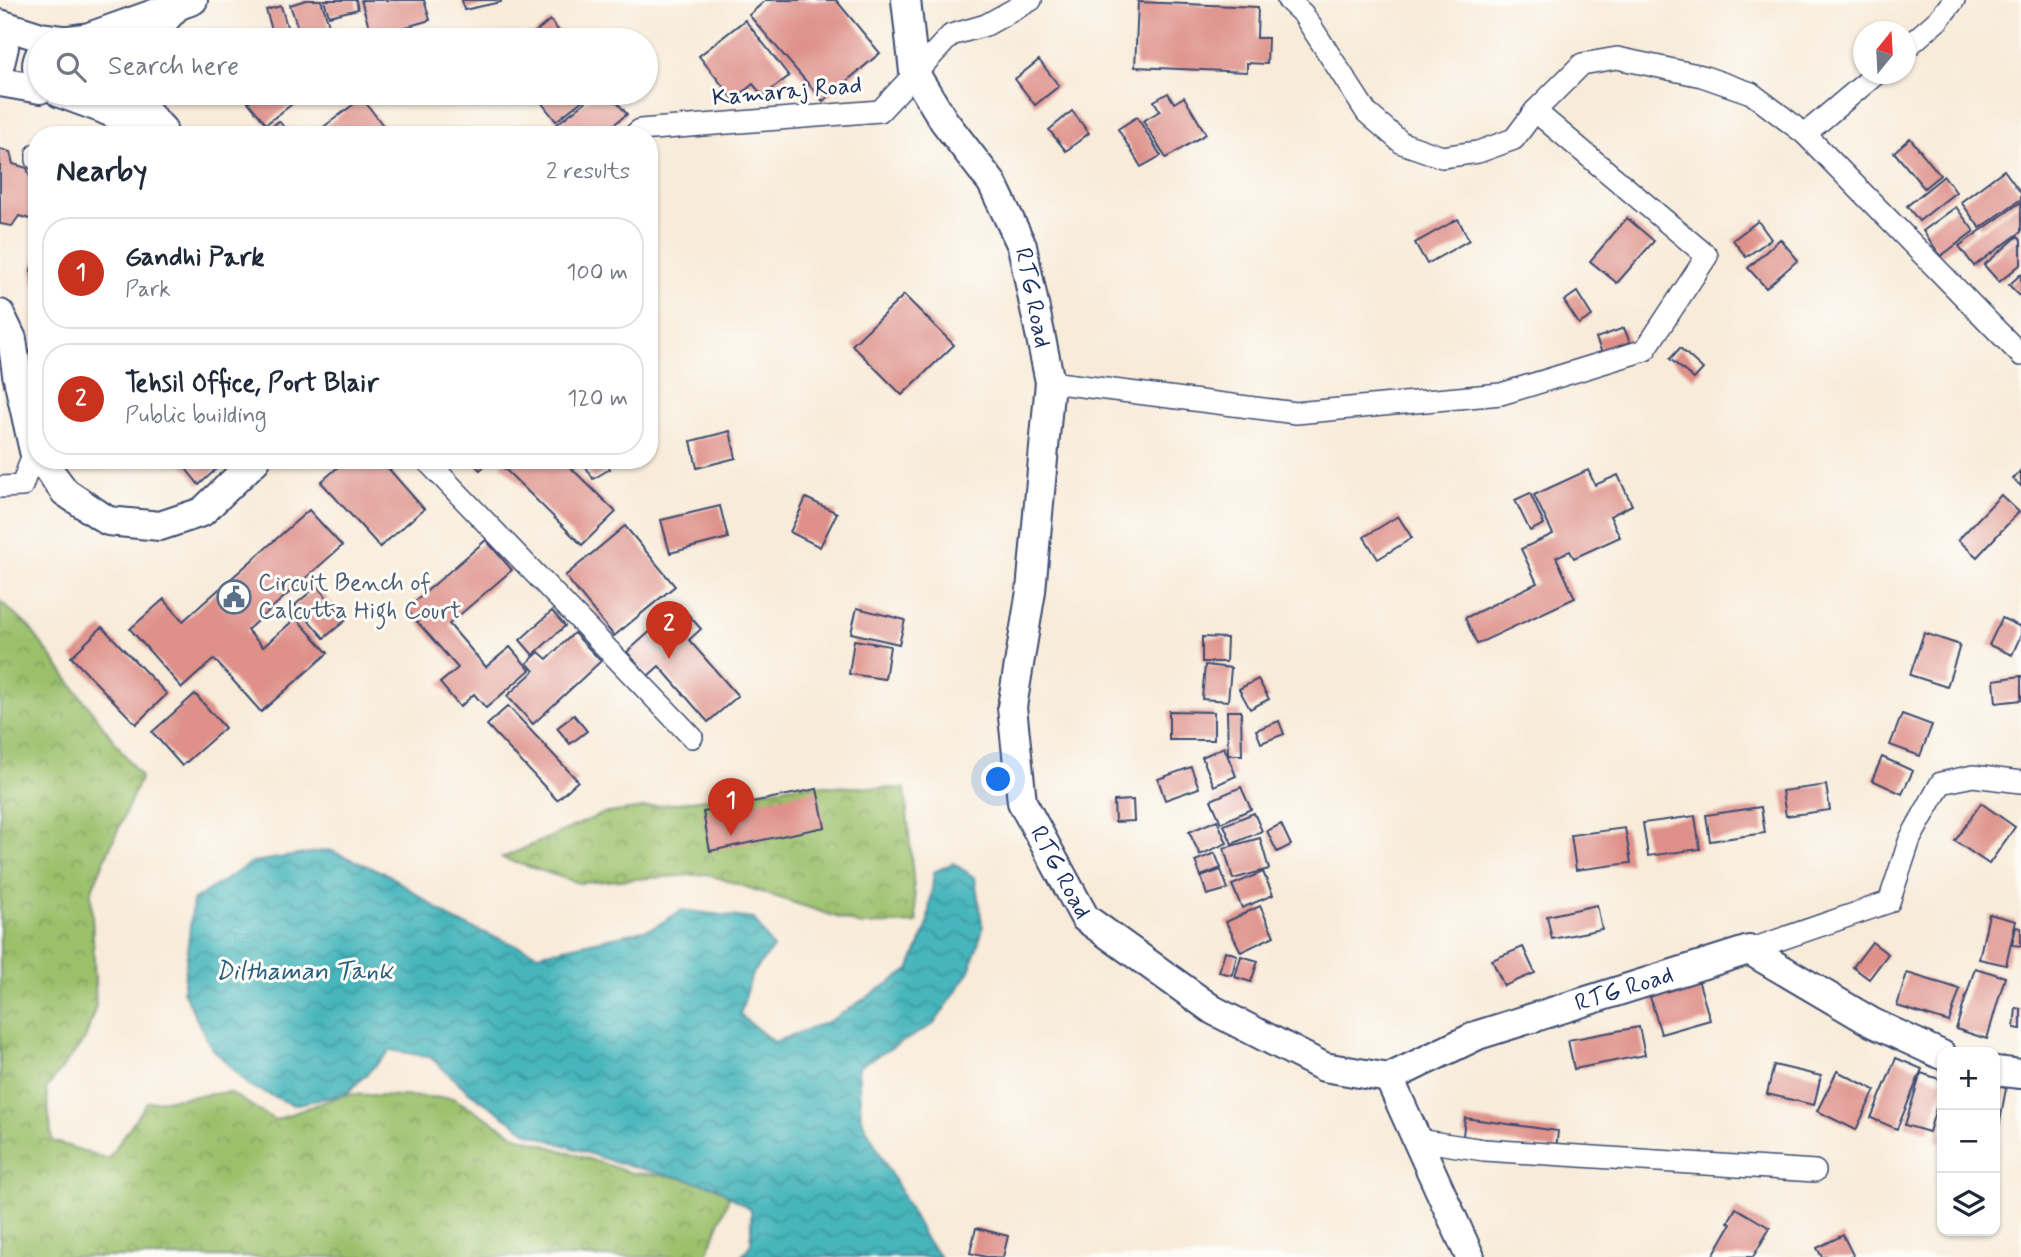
<!DOCTYPE html>
<meta charset="utf-8">
<style>
:root{--surface:#fff;--page:#f2f2f3;--text:#1f2937;--muted:#747a83;--line:#e0e1e3;--accent:#c8321e}
body{margin:0;font-family:Mynerve,sans-serif;background:var(--page);color:var(--text)}
.controls{position:absolute;right:21px;bottom:21px;display:grid;overflow:hidden;border-radius:14px;box-shadow:0 2px 5px #0004}
.controls button{width:63px;height:63px;display:grid;place-items:center;padding:0;border:0;border-bottom:2px solid var(--line);background:var(--surface);color:var(--text);font:35px sans-serif}
.compass{position:absolute;left:1853px;top:21px;width:63px;height:63px;border-radius:50%;background:var(--surface);box-shadow:0 2px 5px #0004;rotate:18deg}
.you{position:absolute;left:999px;top:780px;width:24px;height:24px;margin:-18px;border:5px solid #fff;border-radius:50%;background:#1a73e8;box-shadow:0 0 0 10px #1a73e833}
.badge{display:grid;place-items:center;width:46px;height:46px;border-radius:50%;background:var(--accent);color:#fff;font-size:23px;font-weight:700}
.pin{position:absolute;translate:-50% -58px;filter:drop-shadow(0 2px 4px #0008)}
.pin::after{content:'';position:absolute;top:37px;width:24px;height:21px;background:inherit;clip-path:polygon(0 0,100% 0,50% 100%)}
.list{margin:0;padding:0;list-style:none}
h2{display:flex;justify-content:space-between;align-items:center;height:91px;margin:0;padding:0 28px;font-size:30px}
h2 small{font-size:23px;font-weight:400;color:var(--muted)}
.list li{display:grid;grid-template-columns:46px 1fr auto;gap:21px;align-items:center;box-sizing:border-box;height:112px;margin:0 14px 14px;padding:0 14px;border:2px solid var(--line);border-radius:28px}
.list b{display:block;font-size:26px;white-space:nowrap}
.list p{margin:0;font-size:23px;white-space:nowrap;color:var(--muted)}
.list em{font-size:23px;font-style:normal;color:var(--muted)}
.icon{flex:none;width:38px;height:38px;fill:none;stroke:currentColor;stroke-width:2;stroke-linecap:round;stroke-linejoin:round}
.map{position:relative;flex:none;width:2021px;height:1257px;overflow:hidden}
.search{position:absolute;background:var(--surface);box-shadow:0 2px 5px #0004;left:28px;top:28px;width:630px;height:77px;display:flex;align-items:center;gap:18px;box-sizing:border-box;padding:0 24px;border-radius:38px;color:var(--muted);font-size:26px}
.panel{position:absolute;background:var(--surface);box-shadow:0 2px 5px #0004;left:28px;top:126px;width:630px;height:343px;border-radius:28px}
.map>svg:first-child{display:block}
</style>
<div class="map">
<svg width="2021" height="1257" viewBox="0 0 2021 1257">
<defs>
<pattern id="park-crowns" width="20" height="18" patternUnits="userSpaceOnUse" patternTransform="scale(1.75)"><rect width="20" height="18" fill="#9bc06b"/><path d="M2 6a3 3 0 1 1 6 0M12 15a3 3 0 1 1 6 0" fill="none" stroke="#7e9c5b"/></pattern>
<pattern id="water-waves" width="16" height="10" patternUnits="userSpaceOnUse" patternTransform="scale(1.75)"><rect width="16" height="10" fill="#46b6bc"/><path d="M0 5q4-4 8 0t8 0" fill="none" stroke="#3a949c"/></pattern>
</defs>
<rect width="100%" height="100%" fill="#fdfcf7"/>
<filter id="ink" filterUnits="userSpaceOnUse"><feTurbulence type="fractalNoise" baseFrequency=".0143" numOctaves="2"/><feDisplacementMap in="SourceGraphic" scale="14" xChannelSelector="R" yChannelSelector="G"/><feConvolveMatrix kernelMatrix="1 2 1 2 8 2 1 2 1" color-interpolation-filters="sRGB"/></filter>
<filter id="wash" filterUnits="userSpaceOnUse"><feTurbulence type="fractalNoise" baseFrequency=".00686" numOctaves="4" result="noise"/><feDisplacementMap in="SourceGraphic" scale="28" xChannelSelector="R" yChannelSelector="G"/><feGaussianBlur stdDeviation="1.57" result="paint"/><feColorMatrix in="noise" values="0 0 0 0 0 0 0 0 0 0 0 0 0 0 0 0 0 1.4 0 .05"/><feComposite in="paint" operator="in"/></filter>
<g filter="url(#wash)">
<rect width="100%" height="100%" fill="#f8ebd9"/>
<!-- park -->
<g fill="url(#park-crowns)" stroke="#5b7864" stroke-width="2">
<polygon points="0,601 29,627 141,777 91,891 96,1006 85,1039 46,1089 52,1141 108,1159 147,1102 229,1092 275,1120 346,1094 453,1098 517,1136 632,1173 700,1178 732,1189 706,1257 0,1257"/>
<polygon points="801,785 905,789 917,923 861,925 707,874 579,883 502,858 602,814"/>
</g>
<!-- water -->
<polygon fill="url(#water-waves)" stroke="#30728d" stroke-width="2" points="329,850 389,875 455,921 538,954 653,928 682,910 754,919 773,948 752,974 740,1015 774,1042 830,1021 909,970 927,927 934,872 953,863 975,878 983,929 968,974 934,1024 858,1067 861,1118 926,1240 940,1257 741,1257 751,1244 751,1210 714,1186 617,1163 529,1133 469,1092 430,1057 391,1050 346,1094 293,1105 249,1086 210,1046 183,991 193,900 253,862"/>
<g id="blocks">
<!-- building -->
<g fill="#de9089">
<polygon points="306,0 321,0 332,34 310,40 302,40 290,5"/>
<polygon points="324,0 356,0 358,9 329,16"/>
<polygon points="361,0 424,0 430,20 372,37"/>
<polygon points="462,0 501,0 501,2 464,10"/>
<polygon points="766,0 836,0 880,53 823,101 749,15"/>
<polygon points="1138,2 1258,7 1257,38 1268,38 1267,64 1247,63 1247,72 1135,67"/>
<polygon points="281,6 291,40 275,40 266,10"/>
<polygon points="550,20 566,40 526,40"/>
<polygon points="745,20 789,76 763,96 753,84 734,100 699,56"/>
<polygon points="1039,60 1059,86 1035,105 1015,79"/>
<polygon points="261,93 296,93 300,98 266,124 248,102"/>
<polygon points="534,93 592,93 556,121"/>
<polygon points="597,93 609,93 627,114 601,135 565,135 557,124"/>
<polygon points="1168,93 1174,103 1184,97 1206,134 1166,158 1143,121 1160,111 1154,101"/>
<polygon points="362,98 385,128 376,135 313,135"/>
<polygon points="1072,111 1089,133 1066,151 1049,130"/>
<polygon points="1137,117 1161,156 1141,167 1118,129"/>
<polygon points="279,121 290,135 261,135"/>
<polygon points="1910,138 1940,175 1924,188 1894,152"/>
<polygon points="0,149 10,152 13,164 27,168 31,180 37,181 37,221 19,216 12,226 0,224"/>
<polygon points="2004,170 2021,193 2021,199 1980,228 1961,202"/>
<polygon points="1944,176 1956,192 1919,221 1907,206"/>
<polygon points="2021,202 2021,232 1974,266 1959,246"/>
<polygon points="1956,207 1974,231 1941,256 1923,231"/>
<polygon points="1627,218 1654,241 1617,283 1590,261"/>
<polygon points="1458,219 1469,240 1427,264 1415,243"/>
<polygon points="1758,221 1771,239 1746,257 1733,240"/>
<polygon points="2018,236 2021,240 2021,264 1999,282 1984,265"/>
<polygon points="1780,239 1798,260 1766,288 1748,268"/>
<polygon points="36,254 37,291 36,291 31,270"/>
<polygon points="2021,274 2021,297 2009,285"/>
<polygon points="1577,292 1592,316 1579,324 1564,301"/>
<polygon points="904,295 954,345 902,395 852,345"/>
<polygon points="1624,328 1630,342 1602,353 1596,338"/>
<polygon points="1680,348 1703,369 1694,379 1670,359"/>
<polygon points="730,431 736,458 697,468 691,441"/>
<polygon points="179,460 226,460 199,485"/>
<polygon points="346,460 381,460 424,509 380,547 321,482"/>
<polygon points="471,460 491,460 480,470"/>
<polygon points="506,460 575,460 569,466 616,512 582,545 501,465"/>
<polygon points="582,460 605,460 610,469 593,479"/>
<polygon points="1588,470 1595,485 1618,475 1632,505 1610,516 1620,537 1574,558 1570,551 1556,557 1575,598 1477,644 1465,618 1537,583 1521,549 1553,534 1534,495"/>
<polygon points="2021,470 2021,486 2013,479"/>
<polygon points="1530,493 1544,524 1530,531 1515,500"/>
<polygon points="2001,495 2019,512 1977,557 1958,540"/>
<polygon points="806,498 837,513 820,547 790,532"/>
<polygon points="720,506 728,538 670,553 661,520"/>
<polygon points="309,510 342,546 247,630 263,647 296,618 328,653 261,712 214,659 182,688 130,629 164,599 183,621"/>
<polygon points="1398,516 1412,538 1378,559 1364,537"/>
<polygon points="625,526 675,586 614,636 565,576"/>
<polygon points="486,540 512,570 449,624 486,667 510,647 530,670 486,708 474,694 460,707 440,683 458,668 406,609"/>
<polygon points="317,586 346,620 324,638 295,605"/>
<polygon points="680,605 701,629 689,640 738,696 708,722 659,666 648,676 627,652"/>
<polygon points="857,608 905,620 899,644 851,633"/>
<polygon points="552,611 565,626 533,655 520,640"/>
<polygon points="2002,618 2021,627 2021,635 2012,655 1989,645"/>
<polygon points="102,627 167,694 136,724 71,657"/>
<polygon points="574,633 601,661 533,724 507,696 534,671 527,663 539,652 547,659"/>
<polygon points="1924,633 1960,645 1947,687 1910,675"/>
<polygon points="1202,637 1227,638 1226,662 1202,662"/>
<polygon points="854,640 890,646 885,679 849,674"/>
<polygon points="1205,665 1231,668 1228,701 1202,699"/>
<polygon points="2021,676 2021,700 1996,703 1994,680"/>
<polygon points="1258,679 1269,699 1250,709 1239,689"/>
<polygon points="195,694 225,728 182,766 152,732"/>
<polygon points="508,706 578,781 557,800 487,725"/>
<polygon points="1169,711 1214,712 1214,740 1169,740"/>
<polygon points="1227,711 1241,711 1242,755 1228,755"/>
<polygon points="1902,714 1932,725 1920,756 1890,745"/>
<polygon points="574,715 587,731 570,744 557,728"/>
<polygon points="1279,721 1284,734 1261,743 1256,730"/>
<polygon points="1224,747 1236,776 1214,786 1202,757"/>
<polygon points="1882,757 1913,771 1902,794 1872,780"/>
<polygon points="1191,767 1199,788 1165,800 1158,779"/>
<polygon points="1826,785 1830,810 1786,816 1782,791"/>
<polygon points="1241,787 1251,809 1221,823 1211,800"/>
<polygon points="817,789 825,827 710,851 703,812"/>
<polygon points="1133,800 1134,821 1115,822 1114,801"/>
<polygon points="1981,803 2015,827 1989,864 1955,841"/>
<polygon points="1761,807 1765,833 1710,841 1706,815"/>
<polygon points="1254,813 1262,831 1232,844 1224,825"/>
<polygon points="1695,816 1700,849 1648,856 1643,823"/>
<polygon points="1217,820 1227,843 1200,855 1189,832"/>
<polygon points="1281,824 1291,845 1277,852 1267,831"/>
<polygon points="1625,828 1631,863 1576,870 1571,835"/>
<polygon points="1260,838 1269,869 1233,879 1224,848"/>
<polygon points="1215,853 1221,868 1201,876 1195,861"/>
<polygon points="1221,870 1228,889 1207,895 1201,877"/>
<polygon points="1263,872 1273,895 1242,908 1232,885"/>
<polygon points="1597,905 1602,929 1552,939 1547,916"/>
<polygon points="1260,906 1274,936 1241,952 1226,922"/>
<polygon points="1989,914 2016,921 2006,965 1979,959"/>
<polygon points="2016,927 2021,928 2021,946 2012,945"/>
<polygon points="1872,942 1888,954 1869,979 1853,967"/>
<polygon points="1523,947 1535,973 1504,986 1492,960"/>
<polygon points="1225,951 1237,955 1232,975 1219,972"/>
<polygon points="1241,956 1258,961 1251,982 1235,977"/>
<polygon points="1975,968 2005,977 1987,1039 1956,1029"/>
<polygon points="1907,973 1960,989 1949,1022 1897,1006"/>
<polygon points="1697,976 1710,1020 1661,1034 1648,990"/>
<polygon points="2016,1008 2021,1009 2021,1029 2014,1028"/>
<polygon points="1639,1027 1645,1055 1574,1069 1568,1040"/>
<polygon points="1896,1058 1922,1069 1897,1129 1871,1118"/>
<polygon points="1774,1065 1821,1076 1814,1105 1767,1094"/>
<polygon points="1837,1071 1875,1090 1856,1130 1817,1111"/>
<polygon points="1921,1073 1942,1080 1942,1088 1929,1132 1905,1125"/>
<polygon points="1995,1086 2006,1088 1996,1144 1995,1144"/>
<polygon points="1941,1115 1942,1115 1942,1143 1936,1141"/>
<polygon points="1465,1118 1558,1131 1556,1150 1463,1136"/>
<polygon points="1736,1208 1770,1228 1753,1257 1712,1257 1731,1224 1728,1222"/>
<polygon points="976,1228 1008,1236 1003,1257 986,1257 970,1253"/>
<polygon points="1843,1235 1854,1257 1822,1257 1817,1248"/>
</g>
</g>
</g>
<g filter="url(#ink)">
<use href="#blocks" fill-opacity="0" stroke="#3c4b70" stroke-width="2"/>
<g fill="none" stroke-linecap="round" stroke-linejoin="round">
<defs>
<g id="minor">
<polyline points="1288,0 1303,14 1367,113 1402,143 1442,157 1478,152 1514,139 1535,111 1582,64 1617,58 1702,76 1751,93 1805,134 1876,74"/>
<polyline points="1906,48 1938,20 1954,0"/>
<polyline points="1805,134 2021,355"/>
<polyline points="634,135 640,130 880,111 951,35 986,25 1031,0"/>
<polyline points="37,154 37,160"/>
<polyline points="1050,382 1296,413 1501,394 1645,350 1707,256 1535,111"/>
<polyline points="426,460 692,737"/>
<polyline points="0,487 22,486 34,451"/>
<polyline points="1749,950 1889,902 1910,839 1941,783 1973,776 2021,782"/>
<polyline points="1417,1140 1484,1150 1815,1171"/>
</g>
<g id="major">
<path id="s1" d="M906 0 914 72 944 121 992 183 1022 246 1050 382 1031 591 1012 707 1022 802 1085 918 1213 1010 1324 1067 1389 1078 1478 1035 1749 950 1873 1023 1942 1055"/>
<polyline points="0,24 41,37 63,40"/>
<polyline points="0,30 4,47 0,64"/>
<polyline points="68,40 89,37 193,0"/>
<polyline points="147,40 176,7"/>
<path d="M40 55C36 63 36 68 40 77"/>
<polyline points="0,82 40,89"/>
<polyline points="60,93 101,108 161,135"/>
<polyline points="128,93 162,129"/>
<polyline points="0,314 12,339 17,374 34,451 37,455"/>
<polyline points="41,460 65,492 108,521 160,526 202,512 256,460"/>
<polyline points="1995,1071 2021,1074"/>
<polyline points="1389,1078 1470,1257"/>
</g>
</defs>
<!-- minor casing -->
<use href="#minor" stroke="#3c4b70" stroke-width="24"/>
<!-- major casing -->
<use href="#major" stroke="#3c4b70" stroke-width="32"/>
<!-- minor -->
<use href="#minor" stroke="#fff" stroke-width="21"/>
<!-- major -->
<use href="#major" stroke="#fff" stroke-width="28"/>
</g>
</g>
<!-- icons -->
<defs>
<symbol id="civic-ring" viewBox="-11 -11 22 22"><circle r="9.5" fill="#fdfcf7" stroke="#5c6f8a" stroke-width="1.5"/><path d="M-.6-6.5H3V-4.5H.6V-3L4-1V1h2V6H-6V1h2V-1L-.6-3ZM-1.2 2.5V6h2.4V2.5Z" fill="#5c6f8a"/></symbol>
</defs>
<g fill-rule="evenodd">
<use href="#civic-ring" x="215" y="578" width="38" height="38"/>
</g>
<g text-anchor="middle" dominant-baseline="central" stroke-width="6" stroke-linejoin="round" paint-order="stroke">
<!-- street labels -->
<g font-size="24" fill="#1b2f5e" stroke="#fdfcf7">
<text transform="translate(787 92) rotate(-5)">Kamaraj Road</text>
<text stroke="none"><textPath href="#s1" startOffset="331">RTG Road</textPath></text>
<text stroke="none"><textPath href="#s1" startOffset="920">RTG Road</textPath></text>
<text stroke="none"><textPath href="#s1" startOffset="1572">RTG Road</textPath></text>
</g>
<!-- service labels -->
<g font-size="24" fill="#4e5e75" stroke="#fdfcf7" text-anchor="start">
<text x="258" y="583">Circuit Bench of<tspan x="258" dy="28">Calcutta High Court</tspan></text>
</g>
<!-- water labels -->
<g font-size="26" font-style="italic" fill="#2a5e7f" stroke="#fdfcf7">
<text x="304" y="972">Dilthaman Tank</text>
</g>
</g>
</svg>
<div class="controls">
<button>+</button>
<button>−</button>
<button><svg class="icon" aria-label="layers" viewBox="0 0 24 24"><path d="M12 4l9 5-9 5-9-5zM3 14l9 5 9-5"/></svg></button>
</div>
<svg class="compass" viewBox="-18 -18 36 36"><path d="M0-13l5 13h-10z" fill="#e53935"/><path d="M0 13l5-13h-10z" fill="#747a83"/></svg>
<div class="you"></div>
<div class="pin badge" style="left:731px;top:836px">1</div>
<div class="pin badge" style="left:669px;top:659px">2</div>
<div class="search"><svg class="icon" aria-label="search" viewBox="0 0 24 24"><circle cx="10" cy="10" r="6"/><path d="M15 15l6 6"/></svg>Search here</div>
<section class="panel">
<h2>Nearby<small>2 results</small></h2>
<ul class="list">
<li><span class="badge">1</span><div><b>Gandhi Park</b><p>Park</p></div><em>100 m</em></li>
<li><span class="badge">2</span><div><b>Tehsil Office, Port Blair</b><p>Public building</p></div><em>120 m</em></li>
</ul>
</section>
</div>
